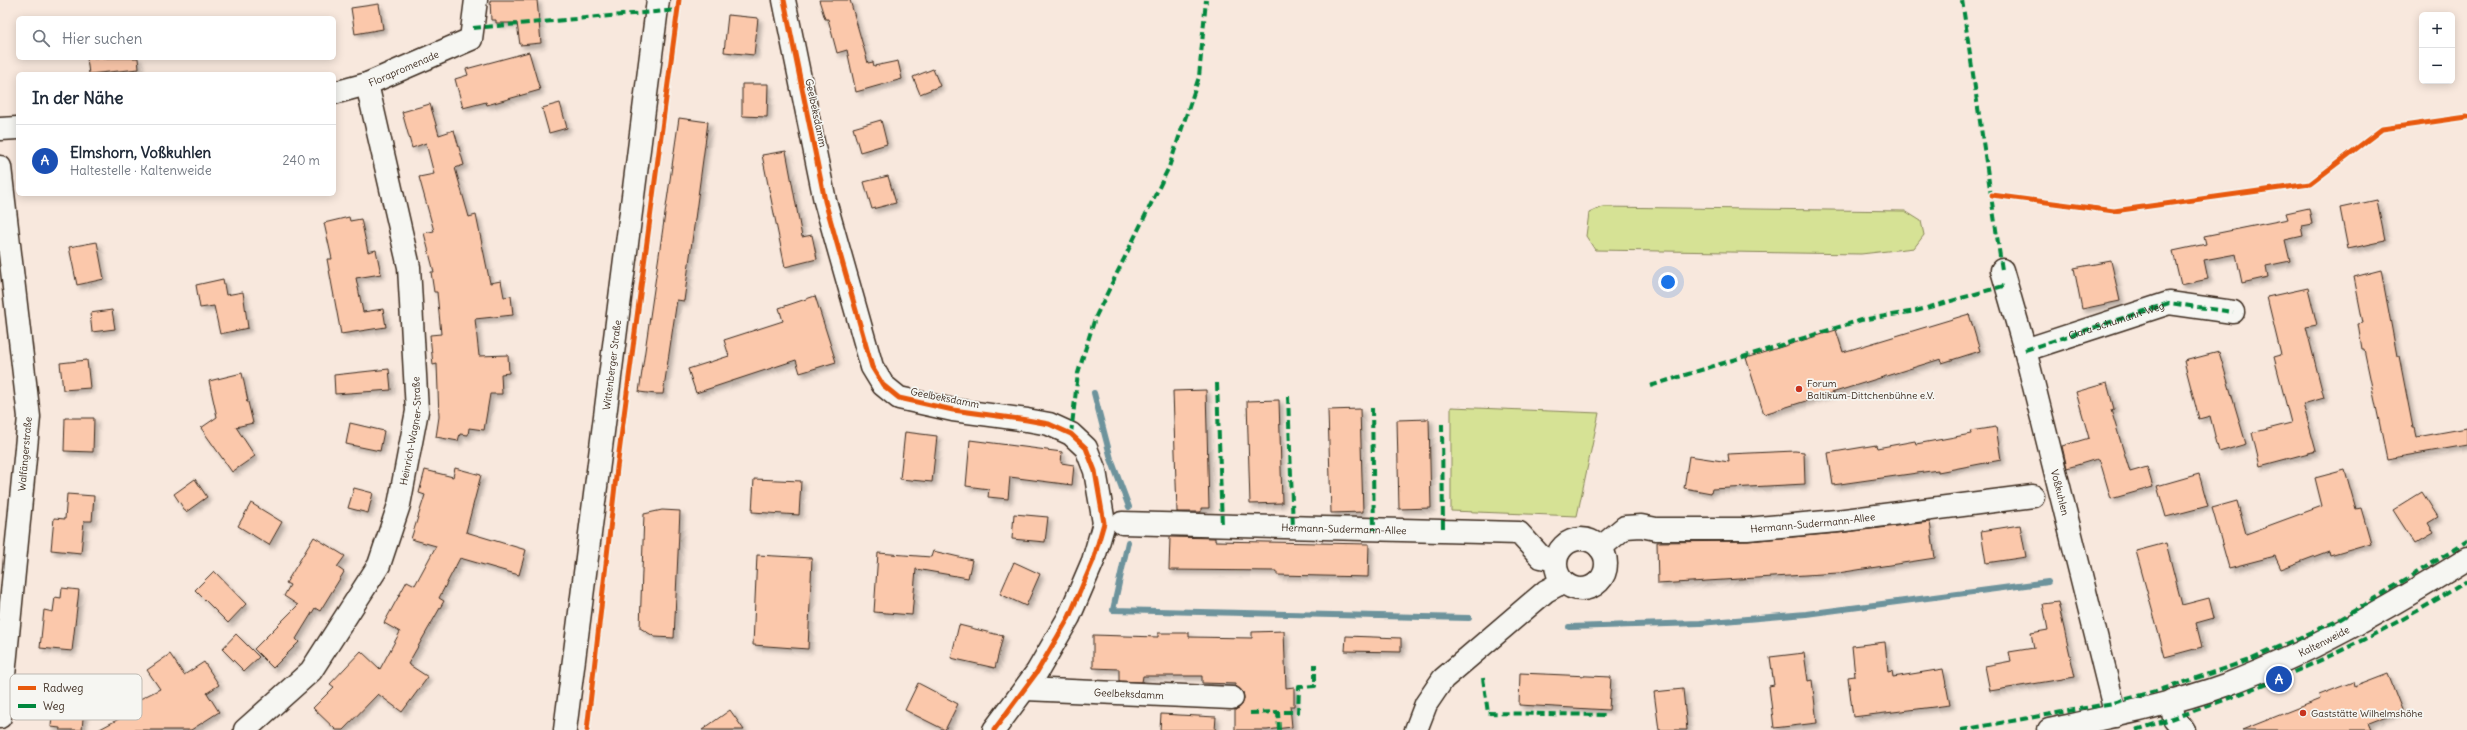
<!DOCTYPE html>
<html lang="de">
<meta charset="utf-8">
<style>
:root{--surface:#fff;--page:#f6f6f7;--text:#1f2937;--muted:#747a83;--line:#e0e1e3;--accent:#c8321e}
body{margin:0;font-family:Delius,sans-serif;background:var(--page);color:var(--text)}
.controls{position:absolute;right:12px;top:12px;display:grid;overflow:hidden;border-radius:6px;box-shadow:0 2px 10px #0003}
.controls button{width:36px;height:36px;display:grid;place-items:center;padding:0;border:0;border-bottom:1px solid var(--line);background:var(--surface);color:var(--text);font:20px sans-serif}
.you{position:absolute;left:1668px;top:282px;width:14px;height:14px;margin:-10px;border:3px solid #fff;border-radius:50%;background:#1a73e8;box-shadow:0 0 0 6px #1a73e833}
.badge{display:grid;place-items:center;width:26px;height:26px;border-radius:50%;background:var(--accent);color:#fff;font-size:13px;font-weight:700}
.pin{position:absolute;translate:-50% -50%;border:2px solid #fff;box-shadow:0 1px 4px #0006}
.list{margin:0;padding:0;list-style:none}
h2{display:flex;justify-content:space-between;align-items:center;height:52px;margin:0;padding:0 16px;font-size:17px}
h2 small{font-size:13px;font-weight:400;color:var(--muted)}
.list li{display:grid;grid-template-columns:26px 1fr auto;gap:12px;align-items:center;box-sizing:border-box;height:72px;padding:0 16px;border-top:1px solid var(--line)}
.list b{display:block;font-size:15px;white-space:nowrap}
.list p{margin:0;font-size:13px;white-space:nowrap;color:var(--muted)}
.list em{font-size:13px;font-style:normal;color:var(--muted)}
.icon{flex:none;width:22px;height:22px;fill:none;stroke:currentColor;stroke-width:2;stroke-linecap:round;stroke-linejoin:round}
.map{position:relative;flex:none;width:2467px;height:730px;overflow:hidden}
.search{position:absolute;background:var(--surface);box-shadow:0 2px 10px #0003;left:16px;top:16px;width:320px;height:44px;display:flex;align-items:center;gap:10px;box-sizing:border-box;padding:0 14px;border-radius:6px;color:var(--muted);font-size:15px}
.panel{position:absolute;background:var(--surface);box-shadow:0 2px 10px #0003;left:16px;top:72px;width:320px;height:124px;border-radius:6px}
.map>svg:first-child{display:block}
</style>
<div class="map">
<svg width="2467" height="730" viewBox="0 0 2467 730">
<defs>
<filter id="shadow"><feDropShadow dx="3.5" dy="3.5" stdDeviation="2" flood-color="#0004"/></filter>
</defs>
<rect width="100%" height="100%" fill="#f8e8dd"/>
<filter id="ink" filterUnits="userSpaceOnUse"><feTurbulence type="fractalNoise" baseFrequency=".025" numOctaves="2"/><feDisplacementMap in="SourceGraphic" scale="8" xChannelSelector="R" yChannelSelector="G"/><feConvolveMatrix kernelMatrix="1 2 1 2 8 2 1 2 1" color-interpolation-filters="sRGB"/></filter>
<g filter="url(#ink)">
<!-- green -->
<g fill="#d6e295" stroke="#88865a">
<polygon points="1602,207 1905,211 1921,221 1924,235 1914,248 1861,254 1595,250 1586,236 1589,213"/>
<polygon points="1451,407 1599,413 1577,516 1451,511"/>
</g>
<g fill="none" stroke-linecap="round" stroke-linejoin="round">
<!-- stream -->
<g stroke="#6d939c" stroke-width="6">
<polyline points="1094,393 1111,459 1129,507"/>
<polyline points="1128,542 1113,610 1469,618"/>
<polyline points="1569,627 1700,623 1806,614 2048,582"/>
</g>
</g>
<!-- building -->
<g fill="#fbc8ab" stroke="#3b2a1e" filter="url(#shadow)">
<polygon points="490,0 537,0 541,43 520,45 517,23 496,23 496,20 491,20"/>
<polygon points="819,0 850,0 868,63 873,62 874,66 898,61 902,79 856,92 847,50 837,53 828,19 825,19"/>
<polygon points="379,4 383,29 355,34 351,8"/>
<polygon points="728,15 758,18 754,55 724,52"/>
<polygon points="529,52 540,90 487,105 486,102 463,108 455,79 468,75 466,69"/>
<polygon points="87,58 138,58 139,69 89,74"/>
<polygon points="933,69 940,86 920,94 913,77"/>
<polygon points="742,84 768,84 767,117 742,116"/>
<polygon points="560,103 567,128 549,133 542,108"/>
<polygon points="430,104 439,135 454,130 464,165 455,168 469,217 476,215 490,283 501,281 504,297 511,296 513,315 475,319 479,356 508,355 509,373 501,374 502,394 490,394 484,430 469,428 468,435 460,434 458,441 436,437 439,417 437,364 433,365 430,335 441,334 437,292 434,292 431,272 434,272 424,233 434,231 419,177 434,174 426,143 412,148 402,112"/>
<polygon points="679,118 708,122 684,301 677,300 663,394 656,394 639,392"/>
<polygon points="881,120 887,144 860,152 853,128"/>
<polygon points="786,151 802,237 812,235 817,259 785,267 762,155"/>
<polygon points="888,176 896,203 872,209 864,182"/>
<polygon points="2377,200 2385,241 2348,249 2340,208"/>
<polygon points="2309,208 2312,224 2301,226 2303,236 2285,240 2290,261 2266,266 2268,277 2242,283 2236,254 2204,260 2208,279 2181,285 2173,251 2206,244 2204,236 2288,219 2286,213"/>
<polygon points="349,217 350,221 361,219 368,252 376,250 381,274 356,278 363,312 383,309 386,327 341,334 327,259 332,259 324,223"/>
<polygon points="97,242 104,279 77,285 69,247"/>
<polygon points="2111,261 2120,301 2082,309 2074,268"/>
<polygon points="2381,270 2397,356 2399,356 2413,428 2415,428 2417,437 2467,428 2467,445 2387,459 2364,349 2362,349 2358,324 2363,323 2354,277"/>
<polygon points="223,279 226,295 243,292 248,328 220,334 214,306 200,308 196,285"/>
<polygon points="2308,288 2317,325 2306,327 2324,398 2303,404 2316,451 2260,466 2252,433 2291,423 2274,357 2281,355 2267,297"/>
<polygon points="815,296 836,362 800,373 796,360 696,393 688,369 729,356 724,340 783,321 779,308"/>
<polygon points="112,310 115,329 92,332 90,313"/>
<polygon points="1969,314 1980,351 1942,363 1941,359 1764,414 1746,358 1836,330 1843,352"/>
<polygon points="2219,352 2246,444 2219,452 2210,416 2199,419 2184,361"/>
<polygon points="87,360 90,388 63,390 60,363"/>
<polygon points="389,369 391,390 335,394 334,375"/>
<polygon points="242,373 248,401 246,401 248,402 253,423 236,427 255,456 232,472 201,428 217,417 209,381"/>
<polygon points="2107,383 2114,409 2111,410 2130,472 2147,467 2153,487 2111,499 2100,461 2097,459 2067,468 2062,446 2089,438 2076,392"/>
<polygon points="1206,390 1209,508 1201,508 1201,512 1177,512 1173,391"/>
<polygon points="1279,400 1282,503 1250,504 1247,401"/>
<polygon points="1360,409 1363,512 1331,513 1328,410"/>
<polygon points="65,418 94,418 93,452 64,451"/>
<polygon points="1429,419 1431,508 1399,509 1397,420"/>
<polygon points="350,423 384,431 380,451 346,444"/>
<polygon points="1996,427 2001,460 1938,472 1938,470 1833,485 1828,453 1876,445 1877,448 1915,441 1916,444 1971,434 1970,431"/>
<polygon points="905,432 937,436 932,482 900,479"/>
<polygon points="970,440 1062,452 1061,463 1074,465 1072,485 1010,477 1008,499 988,497 989,489 966,486"/>
<polygon points="1795,451 1804,452 1805,484 1712,489 1711,493 1684,488 1689,456 1729,462 1728,454"/>
<polygon points="455,468 481,475 466,532 526,550 519,575 460,558 439,598 444,601 408,664 428,677 402,712 378,694 343,730 336,730 313,708 334,687 330,684 361,651 380,669 400,632 384,623 407,581 415,585 436,546 411,539 425,495 419,493 425,470 453,477"/>
<polygon points="2345,470 2356,509 2361,508 2371,543 2330,555 2329,551 2281,569 2275,556 2229,568 2212,508 2237,501 2246,534 2322,506 2315,478"/>
<polygon points="2199,474 2208,506 2166,517 2157,486"/>
<polygon points="195,479 207,497 186,512 174,494"/>
<polygon points="754,479 801,481 799,515 752,512"/>
<polygon points="354,488 373,493 368,513 348,508"/>
<polygon points="2422,492 2438,517 2428,523 2434,533 2415,544 2393,510"/>
<polygon points="67,494 94,496 92,521 84,521 81,553 51,550 54,518 65,519"/>
<polygon points="251,503 282,522 269,545 238,526"/>
<polygon points="662,510 680,511 674,638 655,637 640,628 644,514"/>
<polygon points="1014,514 1048,517 1045,542 1012,539"/>
<polygon points="1930,522 1935,558 1838,573 1658,584 1657,542 1748,541 1838,533"/>
<polygon points="2020,525 2026,557 1986,563 1981,531"/>
<polygon points="314,537 345,556 337,567 344,572 320,611 315,608 296,639 299,642 273,668 254,649 298,605 284,596 290,585 286,583"/>
<polygon points="1170,537 1215,538 1215,541 1369,544 1368,577 1277,575 1277,571 1169,570"/>
<polygon points="2166,543 2182,605 2209,598 2214,618 2196,623 2202,647 2165,657 2136,551"/>
<polygon points="933,551 972,560 968,578 916,569 912,615 874,612 878,553 931,557"/>
<polygon points="757,555 812,558 808,649 753,645"/>
<polygon points="1014,562 1040,574 1026,606 1000,594"/>
<polygon points="214,571 246,604 228,623 195,590"/>
<polygon points="62,588 79,590 72,651 40,648 44,610 53,612 55,597 61,598"/>
<polygon points="2058,602 2075,677 1990,691 1985,666 2011,661 2009,652 2034,648 2031,633 2048,630 2043,604"/>
<polygon points="959,625 1003,636 995,668 951,658"/>
<polygon points="1284,631 1286,688 1294,687 1294,706 1290,706 1292,727 1267,730 1235,730 1235,710 1242,705 1244,698 1243,692 1235,686 1235,684 1202,683 1202,676 1143,676 1142,682 1119,681 1119,669 1093,668 1093,635 1158,637 1158,633 1189,633 1189,637 1252,638 1252,632"/>
<polygon points="236,634 259,657 244,671 222,649"/>
<polygon points="1346,636 1401,638 1401,652 1345,651"/>
<polygon points="1885,642 1888,672 1892,671 1893,677 1943,669 1950,705 1853,717 1848,677 1855,676 1852,646"/>
<polygon points="1804,653 1808,681 1812,680 1817,723 1774,728 1769,686 1774,685 1770,657"/>
<polygon points="170,654 184,675 204,662 219,685 207,693 219,712 191,730 98,730 130,713 126,706 160,689 147,670"/>
<polygon points="1520,673 1611,677 1609,710 1519,705"/>
<polygon points="2388,674 2402,710 2368,723 2371,730 2242,730 2320,699 2319,695 2353,682 2354,687"/>
<polygon points="918,683 958,704 945,730 905,710"/>
<polygon points="1683,689 1687,730 1659,730 1654,692"/>
<polygon points="53,704 84,706 82,730 60,730 60,728 51,727"/>
<polygon points="730,710 744,730 702,730"/>
<polygon points="1161,714 1216,717 1215,730 1160,730"/>
</g>
<g fill="none" stroke-linecap="round" stroke-linejoin="round">
<defs>
<g id="minor">
<polyline points="784,0 825,201 872,367 883,385 899,398 953,410 1027,420 1049,424 1071,434 1086,448 1095,471 1104,523 1093,561 1069,617 1037,672 994,730"/>
<path id="s1" d="M334 93 367 84 471 39 476 0"/>
<polyline points="0,129 18,128"/>
<polyline points="0,167 29,417 0,717"/>
<path id="s2" d="M2002 270 2025 350 2116 716"/>
<path id="s3" d="M2025 350 2169 303 2233 312"/>
<path id="s4" d="M1122 523 1519 533 1541 557 1556 560"/>
<circle cx="1581" cy="564" r="25"/>
<path id="s5" d="M1600 548 1625 527 1641 526 1656 529H1747L1837 521 2033 496"/>
<path id="s6" d="M1025 689 1232 698"/>
<polyline points="2171,701 2174,718 2184,730"/>
<path id="s7" d="M245 730 311 671 379 565 399 505 417 411 409 267 367 84"/>
<polyline points="1416,730 1426,704 1443,679 1546,591 1563,582"/>
</g>
<g id="major">
<path id="s8" d="M565 730 658 0"/>
<path id="s9" d="M2049 730C2109 717 2170 705 2228 684 2312 652 2390 607 2467 559"/>
</g>
</defs>
<!-- minor casing -->
<use href="#minor" stroke="#3b2a1e" stroke-width="25"/>
<!-- major casing -->
<use href="#major" stroke="#3b2a1e" stroke-width="25"/>
<!-- minor -->
<use href="#minor" stroke="#f6f6f2" stroke-width="22"/>
<!-- major -->
<use href="#major" stroke="#f6f6f2" stroke-width="22"/>
<!-- quiet -->
<g stroke="#00873e" stroke-width="4" stroke-dasharray="8 4" stroke-linecap="butt">
<polyline points="1962,0 2002,270"/>
<polyline points="473,28 678,10"/>
<polyline points="2025,350 2169,303 2233,312"/>
<polyline points="1217,383 1222,526"/>
<polyline points="1650,386 1861,320 1916,311 2007,285"/>
<polyline points="1288,396 1293,528"/>
<polyline points="1372,408 1374,530"/>
<polyline points="1442,424 1443,530"/>
<polyline points="1071,434 1078,373 1095,318 1169,167 1199,77 1206,0"/>
<polyline points="1483,678 1488,713 1606,715"/>
<polyline points="1250,713 1278,712"/>
<polyline points="1279,730 1278,712 1298,712 1299,687 1315,686 1315,664"/>
<polyline points="1961,730 2113,703 2173,686 2252,659 2339,620 2467,542"/>
<path d="M2136 730C2252 694 2365 646 2467 581"/>
</g>
<defs>
<g id="cycleway">
<polyline points="784,0 825,201 872,367 883,385 899,398 953,410 1027,420 1049,424 1071,434 1086,448 1095,471 1104,523 1093,561 1069,617 1037,672 994,730"/>
<polyline points="1992,195 2114,211 2310,184 2382,129 2467,117"/>
<polyline points="587,730 617,468 679,0"/>
</g>
</defs>
<!-- cycleway casing -->
<use href="#cycleway" stroke="#f6f6f2" stroke-width="8"/>
<!-- cycleway -->
<use href="#cycleway" stroke="#e8590c" stroke-width="5"/>
</g>
</g>
<!-- markers -->
<g fill="#c8321e" stroke="#f6f6f2" stroke-width="1.5">
<circle cx="1799" cy="389" r="4"/>
<circle cx="2303" cy="713" r="4"/>
</g>
<g text-anchor="middle" dominant-baseline="central" stroke-width="3.5" stroke-linejoin="round" paint-order="stroke">
<!-- street labels -->
<g font-size="10" fill="#3b2a1e" stroke="#f6f6f2">
<text stroke="none"><textPath href="#s1" startOffset="74">Florapromenade</textPath></text>
<text transform="translate(816 113) rotate(78)">Geelbeksdamm</text>
<text stroke="none"><textPath href="#s3" startOffset="96">Clara-Schumann-Weg</textPath></text>
<text stroke="none"><textPath href="#s8" startOffset="368">Wittenberger Straße</textPath></text>
<text transform="translate(945 398) rotate(11)">Geelbeksdamm</text>
<text stroke="none"><textPath href="#s7" startOffset="353">Heinrich-Wagner-Straße</textPath></text>
<text transform="translate(25 454) rotate(-85)">Walfängerstraße</text>
<text stroke="none"><textPath href="#s2" startOffset="230">Voßkuhlen</textPath></text>
<text stroke="none"><textPath href="#s5" startOffset="221">Hermann-Sudermann-Allee</textPath></text>
<text stroke="none"><textPath href="#s4" startOffset="222">Hermann-Sudermann-Allee</textPath></text>
<text stroke="none"><textPath href="#s9" startOffset="290">Kaltenweide</textPath></text>
<text stroke="none"><textPath href="#s6" startOffset="104">Geelbeksdamm</textPath></text>
</g>
<!-- poi labels -->
<g font-size="10" fill="#3b2a1e" stroke="#f6f6f2" text-anchor="start">
<text x="1807" y="383">Forum<tspan x="1807" dy="12">Baltikum-Dittchenbühne e.V.</tspan></text>
<text x="2311" y="713">Gaststätte Wilhelmshöhe</text>
</g>
</g>
<!-- legend -->
<rect x="10" y="674" width="132" height="46" rx="6" fill="#f6f6f2" stroke="#beb9b2" stroke-width="1"/>
<rect x="18" y="686" width="18" height="4" fill="#e8590c"/>
<rect x="18" y="704" width="18" height="4" fill="#00873e"/>
<g font-size="11" fill="#3b2a1e">
<text x="43" y="692">Radweg</text>
<text x="43" y="710">Weg</text>
</g>
</svg>
<div class="controls">
<button>+</button>
<button>−</button>
</div>
<div class="you"></div>
<div class="pin badge" style="left:2279px;top:679px;background:#1a4fb4">A</div>
<div class="search"><svg class="icon" aria-label="search" viewBox="0 0 24 24"><circle cx="10" cy="10" r="6"/><path d="M15 15l6 6"/></svg>Hier suchen</div>
<section class="panel">
<h2>In der Nähe<small></small></h2>
<ul class="list">
<li><span class="badge" style="background:#1a4fb4">A</span><div><b>Elmshorn, Voßkuhlen</b><p>Haltestelle · Kaltenweide</p></div><em>240 m</em></li>
</ul>
</section>
</div>
